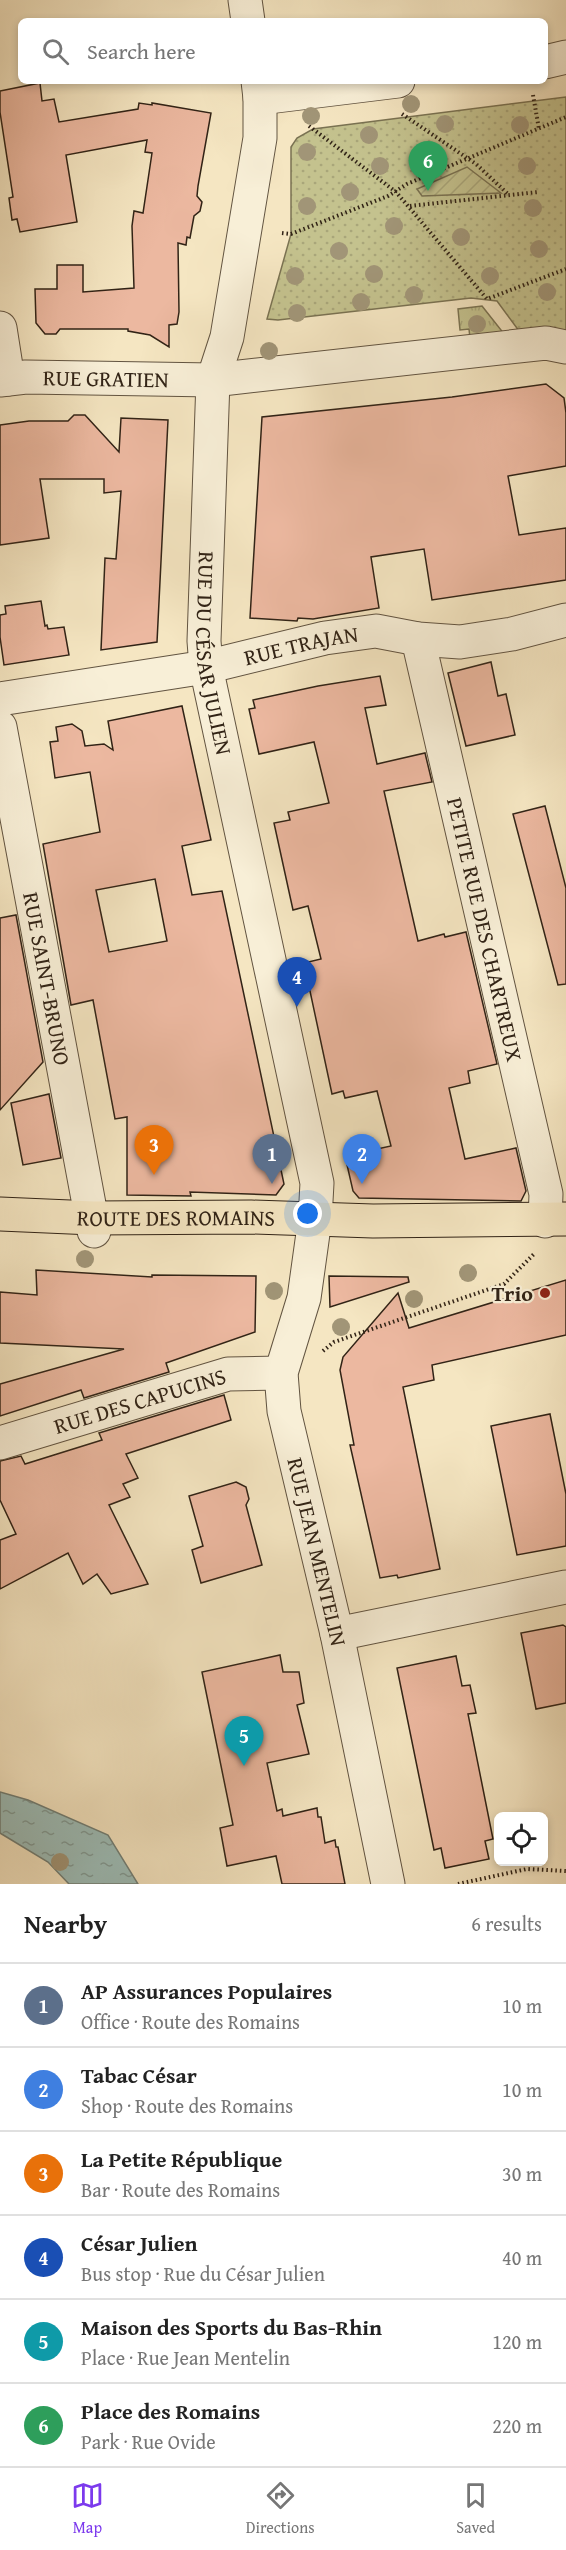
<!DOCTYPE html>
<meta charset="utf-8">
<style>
:root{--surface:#fff;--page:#f2f2f2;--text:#222;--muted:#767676;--line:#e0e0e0;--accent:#7c3aed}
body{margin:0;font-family:"Gentium Book Plus",serif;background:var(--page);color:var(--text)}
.controls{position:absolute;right:18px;bottom:18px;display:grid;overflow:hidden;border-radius:9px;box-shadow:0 3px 9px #0003}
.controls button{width:54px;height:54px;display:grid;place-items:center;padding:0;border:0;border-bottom:2px solid var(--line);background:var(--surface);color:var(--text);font:30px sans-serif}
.you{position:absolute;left:308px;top:1214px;width:21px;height:21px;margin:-15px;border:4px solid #fff;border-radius:50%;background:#1a73e8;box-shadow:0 0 0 9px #1a73e833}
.badge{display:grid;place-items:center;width:39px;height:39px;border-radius:50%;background:var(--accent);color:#fff;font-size:20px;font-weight:700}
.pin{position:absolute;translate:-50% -50px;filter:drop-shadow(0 2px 3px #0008)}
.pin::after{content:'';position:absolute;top:32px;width:21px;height:18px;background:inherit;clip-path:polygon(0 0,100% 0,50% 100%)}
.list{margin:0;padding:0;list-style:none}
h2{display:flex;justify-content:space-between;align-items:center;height:78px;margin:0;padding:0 24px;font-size:26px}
h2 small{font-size:20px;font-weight:400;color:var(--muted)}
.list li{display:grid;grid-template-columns:39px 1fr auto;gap:18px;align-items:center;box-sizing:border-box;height:84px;padding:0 24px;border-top:2px solid var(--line)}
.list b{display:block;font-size:22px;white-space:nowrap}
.list p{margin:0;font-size:20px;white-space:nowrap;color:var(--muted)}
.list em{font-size:20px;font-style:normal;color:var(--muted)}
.icon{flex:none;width:33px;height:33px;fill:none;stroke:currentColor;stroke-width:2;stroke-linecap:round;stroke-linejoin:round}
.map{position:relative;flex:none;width:566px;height:1884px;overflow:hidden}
.search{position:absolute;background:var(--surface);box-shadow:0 3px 9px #0003;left:18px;right:18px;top:18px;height:66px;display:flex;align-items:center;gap:15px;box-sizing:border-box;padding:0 21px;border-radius:9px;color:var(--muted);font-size:22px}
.sheet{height:582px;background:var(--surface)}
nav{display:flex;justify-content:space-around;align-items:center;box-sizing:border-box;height:84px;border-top:2px solid var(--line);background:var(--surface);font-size:16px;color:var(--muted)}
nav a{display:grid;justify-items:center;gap:3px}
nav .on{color:var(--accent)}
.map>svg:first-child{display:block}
</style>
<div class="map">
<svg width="566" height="1884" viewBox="0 0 566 1884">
<defs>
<pattern id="grass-tufts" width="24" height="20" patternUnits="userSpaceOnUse" patternTransform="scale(1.5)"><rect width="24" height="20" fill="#c4c28e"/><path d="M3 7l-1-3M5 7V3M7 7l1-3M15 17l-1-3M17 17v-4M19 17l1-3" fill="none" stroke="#a9a67a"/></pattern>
<pattern id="park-dots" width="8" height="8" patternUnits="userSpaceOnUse" patternTransform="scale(1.5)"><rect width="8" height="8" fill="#c4c28e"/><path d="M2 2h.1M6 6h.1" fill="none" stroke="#a9a67a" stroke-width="1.8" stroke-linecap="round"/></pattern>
<pattern id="garden-furrows" width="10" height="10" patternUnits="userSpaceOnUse" patternTransform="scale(1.5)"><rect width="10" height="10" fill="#c4c28e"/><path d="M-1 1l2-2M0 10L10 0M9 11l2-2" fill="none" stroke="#a9a67a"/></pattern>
<pattern id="water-ripples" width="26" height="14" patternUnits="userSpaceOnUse" patternTransform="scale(1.5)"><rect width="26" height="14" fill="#9dbeb9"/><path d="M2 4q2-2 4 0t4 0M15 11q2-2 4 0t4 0" fill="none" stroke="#819a95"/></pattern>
</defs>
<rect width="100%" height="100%" fill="#f5e6c2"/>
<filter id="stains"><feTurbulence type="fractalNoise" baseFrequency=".00333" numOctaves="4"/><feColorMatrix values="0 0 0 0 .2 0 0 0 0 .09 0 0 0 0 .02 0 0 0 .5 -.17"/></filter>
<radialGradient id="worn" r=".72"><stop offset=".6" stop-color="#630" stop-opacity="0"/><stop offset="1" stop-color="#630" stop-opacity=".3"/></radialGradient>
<!-- grass -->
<polygon fill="url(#grass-tufts)" stroke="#7a7252" stroke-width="1.5" points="482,306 505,335 470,338 469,329 460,330 458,309"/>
<!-- park -->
<polygon fill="url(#park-dots)" stroke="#7a7252" stroke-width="1.5" points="566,97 566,334 522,335 497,301 471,298 278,320 267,319 291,234 291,147 297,138 313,129"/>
<!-- garden -->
<polygon fill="url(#garden-furrows)" stroke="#7a7252" stroke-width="1.5" points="467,167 501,193 422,196 417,189"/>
<!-- water -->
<polygon fill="url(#water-ripples)" stroke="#728078" stroke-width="1.5" points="0,1792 28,1800 108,1835 138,1884 69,1884 48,1862 0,1833"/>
<!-- building -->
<g fill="#ecb8a0" stroke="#312316" stroke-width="1.5" fill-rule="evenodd">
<polygon points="40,83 42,101 54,99 59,122 138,109 139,103 152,105 152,103 211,113 198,186 197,196 202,202 200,211 194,216 190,238 187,237 186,245 178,243 179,312 177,324 169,325 169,347 150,335 128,331 128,329 60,329 56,334 45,334 36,323 35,289 57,289 57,265 83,265 83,292 134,288 132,226 134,211 143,213 152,153 145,152 147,140 66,155 77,222 20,232 17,219 12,220 9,198 13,197 0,112 0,91"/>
<polygon points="546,384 564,398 566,413 566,466 508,476 519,535 566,528 566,580 432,600 424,549 371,557 379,608 313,619 298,618 297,621 250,618 262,417 452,397"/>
<polygon points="74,415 85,415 119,452 121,418 168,420 157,642 101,650 105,558 116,559 121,491 104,493 104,479 40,479 49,538 0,545 0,425 29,421 68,421"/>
<polygon points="41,601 45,626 47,625 48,629 64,627 69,655 4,665 0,637 0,615 6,614 5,606"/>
<polygon points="491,662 498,696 506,694 515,735 466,746 448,673"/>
<polygon points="380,676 386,705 365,708 377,764 425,753 432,782 384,791 418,941 444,934 445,937 466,932 497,1064 468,1071 470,1083 449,1088 465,1159 516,1148 526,1191 521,1201 359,1198 353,1191 345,1156 391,1146 377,1091 345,1098 343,1091 332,1094 304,963 321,959 308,906 293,910 274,823 290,820 288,812 329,803 314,742 259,754 249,709 255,708 253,700 318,686"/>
<path d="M182 706 211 840 182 846 192 895 222 891 284 1184 276 1195 190 1192 191 1196 127 1195V1117L115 1119 93 1000 71 1005 43 844 100 832 90 772 55 778 50 742 58 741 56 727 72 724 82 731 85 746 104 744 113 750 108 721ZM155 879 167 941 109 952 96 890Z"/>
<polygon points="545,806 566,888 566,984 558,985 513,814"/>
<polygon points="16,915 43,1062 0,1110 0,918"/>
<polygon points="49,1094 61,1158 23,1165 11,1103"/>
<polygon points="36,1270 152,1277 152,1275 256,1276 255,1332 166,1363 169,1372 84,1398 81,1390 0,1416 0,1384 124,1349 0,1343 0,1292 37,1295"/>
<polygon points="329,1276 408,1277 409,1282 330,1307"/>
<polygon points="566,1280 566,1335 432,1365 434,1380 403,1387 440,1569 398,1578 397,1575 380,1578 350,1445 354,1445 340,1370 343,1357 398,1293 409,1328"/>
<polygon points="224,1395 231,1420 126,1454 138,1478 123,1484 130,1497 109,1505 148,1584 111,1594 97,1574 83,1584 68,1553 0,1589 0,1540 16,1534 0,1500 0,1461 21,1456 25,1464 102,1440 99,1433"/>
<polygon points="550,1414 566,1494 566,1546 517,1555 491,1426"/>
<polygon points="236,1482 246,1487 249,1499 246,1505 262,1565 201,1583 192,1550 203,1546 189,1496"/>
<polygon points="563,1625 566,1627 566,1703 536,1709 521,1633"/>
<polygon points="280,1655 283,1672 299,1672 304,1703 297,1705 309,1754 267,1763 277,1811 282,1809 283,1816 317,1808 318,1817 321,1817 325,1843 335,1840 336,1847 338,1847 345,1884 282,1884 276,1856 227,1866 220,1828 233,1825 202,1672"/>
<polygon points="456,1656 462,1686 470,1685 476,1713 468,1714 493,1839 485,1841 489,1859 445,1868 441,1848 434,1850 397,1668"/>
</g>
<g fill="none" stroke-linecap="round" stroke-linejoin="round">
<defs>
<g id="minor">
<polyline points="245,0 248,21"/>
<polyline points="545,62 566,57"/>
<path id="s1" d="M258 81 260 98V138L227 337 213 380 204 641 206 667 317 1183 315 1219 304 1298 281 1373 284 1411 337 1634 388 1884"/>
<polyline points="260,98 398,81"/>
<polyline points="0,328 8,379"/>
<path id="s2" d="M0 380 26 377 213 380 546 343 566 347"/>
<path id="s3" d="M418 639 546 1194 545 1221"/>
<path id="s4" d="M0 699 206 667 325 638 376 631 418 639 460 642 512 634 566 620"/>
<path id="s5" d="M0 727 94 1231"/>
<path id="s6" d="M0 1443 228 1374 281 1373"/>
<polyline points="337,1634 566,1587"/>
</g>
<g id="major">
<path id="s7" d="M0 1214 93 1218 251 1217 373 1221 566 1219"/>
</g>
</defs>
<!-- minor casing -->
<use href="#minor" stroke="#625441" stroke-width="35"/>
<!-- major casing -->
<use href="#major" stroke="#312316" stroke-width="35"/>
<!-- path -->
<g stroke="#312316" stroke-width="4" stroke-dasharray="1.5 3" stroke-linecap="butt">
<polyline points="533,95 539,129"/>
<polyline points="402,114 476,164 509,195"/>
<polyline points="309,126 396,192 487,299 566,269"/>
<polyline points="410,206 538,192"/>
<polyline points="282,233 291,234 388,196 407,184 566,117"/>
<polyline points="323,1351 334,1342 504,1284 535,1253"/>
<polyline points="458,1884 527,1869 566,1871"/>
</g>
<!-- minor -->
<use href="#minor" stroke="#f8efd7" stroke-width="33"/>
<!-- major -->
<use href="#major" stroke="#f5e6c2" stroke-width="33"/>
</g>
<!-- trees -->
<g fill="#a19577">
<circle cx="411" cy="104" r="9"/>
<circle cx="311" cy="116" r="9"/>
<circle cx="445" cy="124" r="9"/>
<circle cx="520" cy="125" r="9"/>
<circle cx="369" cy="135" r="9"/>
<circle cx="307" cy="152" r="9"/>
<circle cx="427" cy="155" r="9"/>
<circle cx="380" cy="166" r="9"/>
<circle cx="527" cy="166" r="9"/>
<circle cx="350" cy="192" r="9"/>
<circle cx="307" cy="206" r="9"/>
<circle cx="533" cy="208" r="9"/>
<circle cx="394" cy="226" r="9"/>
<circle cx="461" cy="237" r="9"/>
<circle cx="539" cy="249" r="9"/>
<circle cx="339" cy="251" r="9"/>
<circle cx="374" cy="274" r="9"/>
<circle cx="295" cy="276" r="9"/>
<circle cx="490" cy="276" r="9"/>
<circle cx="547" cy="292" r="9"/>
<circle cx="414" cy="295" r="9"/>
<circle cx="361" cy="302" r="9"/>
<circle cx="297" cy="313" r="9"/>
<circle cx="477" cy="324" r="9"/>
<circle cx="269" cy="351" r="9"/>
<circle cx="85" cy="1259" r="9"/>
<circle cx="468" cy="1273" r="9"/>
<circle cx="274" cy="1291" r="9"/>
<circle cx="414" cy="1299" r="9"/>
<circle cx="341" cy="1327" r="9"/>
<circle cx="60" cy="1862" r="9"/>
</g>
<!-- markers -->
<circle fill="#8f2418" stroke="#f8efd7" stroke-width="2" cx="545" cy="1293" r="6"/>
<g text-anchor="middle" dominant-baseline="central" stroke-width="4.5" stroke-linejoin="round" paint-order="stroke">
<!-- street labels -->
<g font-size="22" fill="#312316" stroke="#f8efd7">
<text stroke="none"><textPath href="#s2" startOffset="106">RUE GRATIEN</textPath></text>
<text stroke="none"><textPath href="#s4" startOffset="306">RUE TRAJAN</textPath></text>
<text stroke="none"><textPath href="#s1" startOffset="578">RUE DU CÉSAR JULIEN</textPath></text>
<text stroke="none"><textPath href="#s3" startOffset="298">PETITE RUE DES CHARTREUX</textPath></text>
<text stroke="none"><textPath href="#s5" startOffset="256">RUE SAINT-BRUNO</textPath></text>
<text stroke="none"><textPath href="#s7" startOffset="176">ROUTE DES ROMAINS</textPath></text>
<text stroke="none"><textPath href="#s6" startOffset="146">RUE DES CAPUCINS</textPath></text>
<text stroke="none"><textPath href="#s1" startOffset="1496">RUE JEAN MENTELIN</textPath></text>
</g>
<!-- poi labels -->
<g font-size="22" font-weight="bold" fill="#312316" stroke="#f8efd7" text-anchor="end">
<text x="533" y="1293">Trio</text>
</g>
</g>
<rect width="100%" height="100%" filter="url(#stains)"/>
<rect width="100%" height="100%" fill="url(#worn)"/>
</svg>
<div class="controls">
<button><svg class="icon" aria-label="locate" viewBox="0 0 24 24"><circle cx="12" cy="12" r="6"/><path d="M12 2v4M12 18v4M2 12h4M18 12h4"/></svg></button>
</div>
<div class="you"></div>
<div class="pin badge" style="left:272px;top:1184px;background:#5c6f8a">1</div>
<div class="pin badge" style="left:362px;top:1184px;background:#3f7fe0">2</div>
<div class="pin badge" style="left:154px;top:1175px;background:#e8710a">3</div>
<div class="pin badge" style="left:297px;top:1007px;background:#1a4fb4">4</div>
<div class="pin badge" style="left:244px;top:1766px;background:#0f9aa8">5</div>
<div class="pin badge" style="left:428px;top:191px;background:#2e9e5b">6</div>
<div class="search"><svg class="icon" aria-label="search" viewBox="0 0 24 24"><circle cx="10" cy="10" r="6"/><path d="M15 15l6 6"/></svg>Search here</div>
</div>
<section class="sheet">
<h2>Nearby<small>6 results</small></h2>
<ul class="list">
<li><span class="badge" style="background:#5c6f8a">1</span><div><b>AP Assurances Populaires</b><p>Office · Route des Romains</p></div><em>10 m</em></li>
<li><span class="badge" style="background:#3f7fe0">2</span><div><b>Tabac César</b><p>Shop · Route des Romains</p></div><em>10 m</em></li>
<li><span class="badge" style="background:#e8710a">3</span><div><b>La Petite République</b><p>Bar · Route des Romains</p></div><em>30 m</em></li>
<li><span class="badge" style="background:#1a4fb4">4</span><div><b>César Julien</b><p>Bus stop · Rue du César Julien</p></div><em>40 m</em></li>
<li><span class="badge" style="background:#0f9aa8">5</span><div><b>Maison des Sports du Bas-Rhin</b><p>Place · Rue Jean Mentelin</p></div><em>120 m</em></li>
<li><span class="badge" style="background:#2e9e5b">6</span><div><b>Place des Romains</b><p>Park · Rue Ovide</p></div><em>220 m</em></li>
</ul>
</section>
<nav>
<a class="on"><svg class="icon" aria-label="map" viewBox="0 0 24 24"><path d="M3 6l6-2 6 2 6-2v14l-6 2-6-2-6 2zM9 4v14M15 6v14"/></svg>Map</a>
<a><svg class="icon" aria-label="directions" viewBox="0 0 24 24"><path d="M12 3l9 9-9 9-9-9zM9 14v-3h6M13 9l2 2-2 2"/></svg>Directions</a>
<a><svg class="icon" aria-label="saved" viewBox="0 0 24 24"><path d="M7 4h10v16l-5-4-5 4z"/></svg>Saved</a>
</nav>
